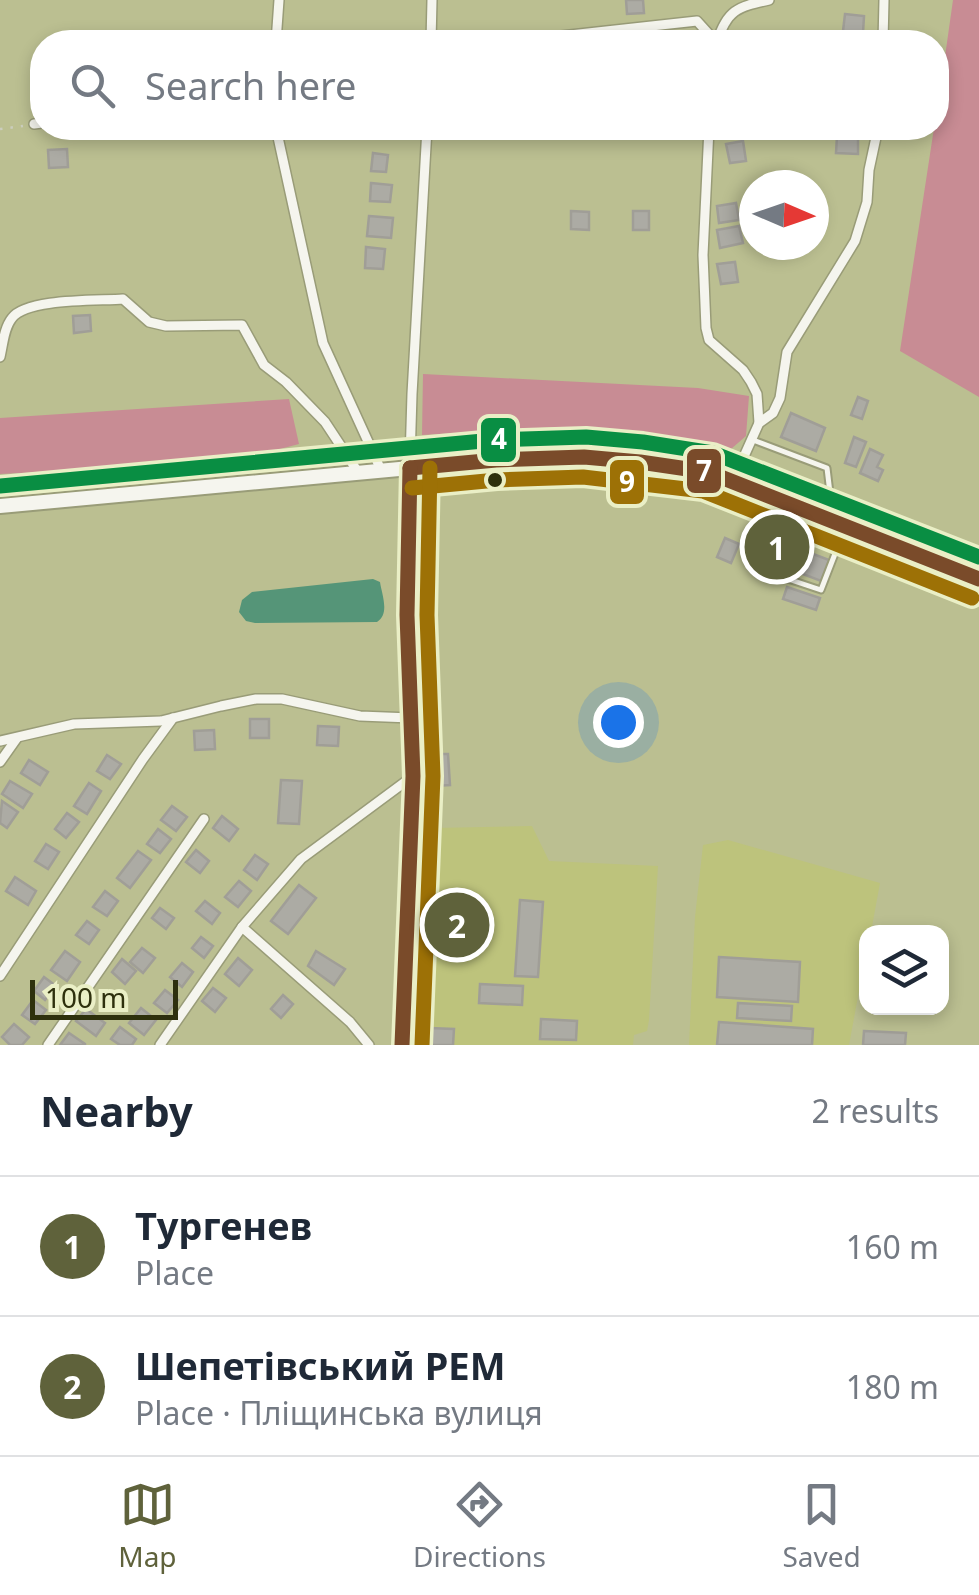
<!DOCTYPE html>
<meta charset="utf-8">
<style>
:root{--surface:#fff;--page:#f6f6f7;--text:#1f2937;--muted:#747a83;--line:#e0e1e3;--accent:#5f623b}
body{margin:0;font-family:"Noto Sans",sans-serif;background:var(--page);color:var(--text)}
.controls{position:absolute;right:30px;bottom:30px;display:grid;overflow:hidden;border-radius:20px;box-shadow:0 5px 15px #0003}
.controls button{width:90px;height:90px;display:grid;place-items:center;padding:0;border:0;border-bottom:2px solid var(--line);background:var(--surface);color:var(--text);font:50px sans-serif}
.compass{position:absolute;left:739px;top:170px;width:90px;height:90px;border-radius:50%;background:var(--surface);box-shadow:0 5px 15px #0003;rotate:92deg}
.scale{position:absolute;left:30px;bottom:25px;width:148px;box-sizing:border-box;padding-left:10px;border:5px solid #2e300d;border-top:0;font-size:28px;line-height:35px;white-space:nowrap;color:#2e300d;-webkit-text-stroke:8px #eaefc6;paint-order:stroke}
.you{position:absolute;left:618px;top:722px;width:35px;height:35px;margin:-25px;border:8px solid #fff;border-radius:50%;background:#1a73e8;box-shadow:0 0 0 15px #1a73e833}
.badge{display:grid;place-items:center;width:65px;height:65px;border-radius:50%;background:var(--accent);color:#fff;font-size:32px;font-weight:700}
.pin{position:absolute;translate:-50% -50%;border:5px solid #fff;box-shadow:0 2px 10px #0006}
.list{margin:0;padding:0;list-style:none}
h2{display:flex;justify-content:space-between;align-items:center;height:130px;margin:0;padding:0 40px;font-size:42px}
h2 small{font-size:32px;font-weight:400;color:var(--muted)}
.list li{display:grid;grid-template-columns:65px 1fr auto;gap:30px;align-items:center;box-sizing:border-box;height:140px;padding:0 40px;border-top:2px solid var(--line)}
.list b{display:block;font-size:38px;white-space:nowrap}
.list p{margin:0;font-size:32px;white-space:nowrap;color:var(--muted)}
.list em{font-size:32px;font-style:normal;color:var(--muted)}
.icon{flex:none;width:55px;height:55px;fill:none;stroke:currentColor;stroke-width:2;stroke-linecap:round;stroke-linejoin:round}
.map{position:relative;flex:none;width:979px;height:1045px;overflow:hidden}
.search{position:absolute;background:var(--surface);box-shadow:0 5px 15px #0003;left:30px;right:30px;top:30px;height:110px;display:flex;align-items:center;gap:25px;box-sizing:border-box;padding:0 35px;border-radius:40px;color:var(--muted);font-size:38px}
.sheet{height:410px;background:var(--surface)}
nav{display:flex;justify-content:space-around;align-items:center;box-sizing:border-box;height:140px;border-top:2px solid var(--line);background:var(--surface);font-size:28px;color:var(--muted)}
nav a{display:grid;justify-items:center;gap:5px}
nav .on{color:var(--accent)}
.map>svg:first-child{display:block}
</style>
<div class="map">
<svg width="979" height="1045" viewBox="0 0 979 1045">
<rect width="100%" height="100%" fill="#bbbf91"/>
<!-- built -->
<g fill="#bdc37c">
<polygon points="532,826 549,861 658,866 649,1020 647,1031 634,1035 633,1045 426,1045 433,828"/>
<polygon points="728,840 880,883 871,932 866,932 866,954 849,1045 689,1045 695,917 703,845"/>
</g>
<!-- forest -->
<g fill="#c88c94">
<polygon points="953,0 979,0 979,397 900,351 934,128 936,128 937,113"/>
<polygon points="423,374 698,388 749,396 746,436 723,456 658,442 555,427 422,435"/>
<polygon points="289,399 299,444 242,459 169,466 0,474 0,418"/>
</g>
<!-- water -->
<path fill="#559578" d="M373 579 380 582C382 595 390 614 377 622L255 623 246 621 239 612 242 600 252 592Z"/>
<!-- building -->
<g fill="#acaba4" stroke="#a09e97" stroke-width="2.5">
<polygon points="626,0 643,0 644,13 627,14"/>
<polygon points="845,14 864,16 863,33 843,31"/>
<polygon points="651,33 671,34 670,42 651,42"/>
<polygon points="837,136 858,137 858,154 836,153"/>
<polygon points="743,141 746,161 730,163 726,144"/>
<polygon points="67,149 68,167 49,168 48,150"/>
<polygon points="373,153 388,155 386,172 371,171"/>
<polygon points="371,183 392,185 390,202 370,201"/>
<polygon points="736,203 739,220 719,223 717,206"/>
<polygon points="571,211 589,212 589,230 571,229"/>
<rect x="633" y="211" width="16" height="19"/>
<polygon points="369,216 393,218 391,238 367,236"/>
<polygon points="739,226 743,243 720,248 717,230"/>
<polygon points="366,247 385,249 383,269 365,268"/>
<polygon points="735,262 738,282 721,284 717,264"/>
<polygon points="90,315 91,331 74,333 73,316"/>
<polygon points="858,397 868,401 862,419 851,415"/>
<polygon points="791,413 825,428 816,451 781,437"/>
<polygon points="854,437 866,442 856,467 845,463"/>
<polygon points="870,449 883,455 877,467 883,470 878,481 860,473"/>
<polygon points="763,535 829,560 821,581 779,565 776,574 752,565"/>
<polygon points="725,538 739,544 731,563 717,557"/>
<polygon points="787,587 820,598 816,610 783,599"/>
<rect x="250" y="719" width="19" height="19"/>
<polygon points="318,726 339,727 338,746 317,745"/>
<polygon points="214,730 215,749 195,750 194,731"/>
<polygon points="433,754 448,754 450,785 435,786"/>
<polygon points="107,755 121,764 110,779 97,771"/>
<polygon points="29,760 48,772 40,785 21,773"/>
<polygon points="281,780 302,781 299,824 278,823"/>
<polygon points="10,781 32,794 23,808 2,794"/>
<polygon points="89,783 101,791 87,814 74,806"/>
<polygon points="2,801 18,812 7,828 0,823"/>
<polygon points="172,806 187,817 176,831 161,820"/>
<polygon points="67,813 79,822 66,838 55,829"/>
<polygon points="222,816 238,829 229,841 213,828"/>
<polygon points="158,829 171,839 160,853 147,844"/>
<polygon points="46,844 59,852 48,869 35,861"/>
<polygon points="196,850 209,861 200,873 186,862"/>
<polygon points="138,851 151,860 130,888 117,878"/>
<polygon points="255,855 268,864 257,880 244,870"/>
<polygon points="15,877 36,891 28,905 6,891"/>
<polygon points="239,881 251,891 238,907 225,897"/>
<polygon points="299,885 316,898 288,934 271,921"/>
<polygon points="105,891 118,901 107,916 93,907"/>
<polygon points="449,895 469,896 465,956 445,954"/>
<polygon points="520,900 543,902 538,977 515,976"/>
<polygon points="205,901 220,913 212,924 196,911"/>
<polygon points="160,908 174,918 166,929 152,918"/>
<polygon points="87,921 99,930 89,944 76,935"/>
<polygon points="201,937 213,946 204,958 192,948"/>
<polygon points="142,948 155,958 143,973 130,962"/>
<polygon points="65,951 80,962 67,981 51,970"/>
<polygon points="316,951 345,969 334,985 308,966"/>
<polygon points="719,957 800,962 798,1002 717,997"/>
<polygon points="238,958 252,970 239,986 225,974"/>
<polygon points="122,959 136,971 125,984 112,972"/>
<polygon points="182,963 193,972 182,987 170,977"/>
<polygon points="44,977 56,986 45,1000 34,991"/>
<polygon points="480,984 523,986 522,1005 479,1003"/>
<polygon points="213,988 226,998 215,1012 202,1001"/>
<polygon points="165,990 178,1000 167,1013 154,1003"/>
<polygon points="283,995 293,1004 281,1018 271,1009"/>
<polygon points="33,1000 46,1010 35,1024 22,1015"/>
<polygon points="738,1003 792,1006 791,1021 737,1018"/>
<polygon points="141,1008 156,1020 144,1035 129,1023"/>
<polygon points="86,1009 105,1023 96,1036 76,1021"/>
<polygon points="541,1019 577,1021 576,1040 540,1039"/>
<polygon points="719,1022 813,1029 812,1045 717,1045"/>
<polygon points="14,1024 29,1037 22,1045 10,1045 2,1037"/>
<polygon points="120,1027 136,1039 132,1045 120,1045 111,1039"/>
<polygon points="429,1028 454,1029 453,1045 428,1045"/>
<polygon points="864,1031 906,1033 905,1045 863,1045"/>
<polygon points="69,1033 85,1044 85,1045 60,1045"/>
</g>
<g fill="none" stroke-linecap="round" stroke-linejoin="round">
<defs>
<g id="lane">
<polyline points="753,440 827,468 833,518"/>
<polyline points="782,577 821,590 845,528"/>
</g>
<g id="street">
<polyline points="276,42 279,0"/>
<polyline points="431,42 432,0"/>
<polyline points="505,42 697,21 716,42"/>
<path d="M717 42C727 10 737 7 769 0"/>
<polyline points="883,42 884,0"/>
<polyline points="34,124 42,123"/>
<polyline points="276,128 323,343 381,470"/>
<polyline points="709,128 703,255 706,328 709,340 743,370 751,382 757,394 759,423"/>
<path d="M0 357C3 344 4 328 12 318 27 298 98 301 123 299L149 322 166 326 242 325 264 365 286 382 325 422 358 472"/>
<polyline points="733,481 759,423 773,413 780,398 787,352 855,241 867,202 869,170 878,128"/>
<polyline points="0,741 74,724 161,721 221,706 256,699 282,699 360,716 411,718"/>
<polyline points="0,762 17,738"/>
<polyline points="242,927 350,1022 369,1045"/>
<polyline points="0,976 143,759 173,718"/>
<polyline points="48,1045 204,819"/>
<polyline points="160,1045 242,927 301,859 413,776"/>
<polyline points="402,1045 411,862 413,776 407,560 412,394 427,128"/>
</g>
<polyline id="primary" points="0,506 496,460 584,457 640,462 708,472 979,579"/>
</defs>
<!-- lane casing -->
<use href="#lane" stroke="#999c78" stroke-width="9"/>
<!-- street casing -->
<use href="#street" stroke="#999c78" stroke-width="12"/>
<!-- primary casing -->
<use href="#primary" stroke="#999c78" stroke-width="18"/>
<!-- path -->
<g stroke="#cbcdbd" stroke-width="2.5" stroke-dasharray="2.5 8" stroke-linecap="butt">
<polyline points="0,129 23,126"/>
<polyline points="0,484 6,487 8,494"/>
</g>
<!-- lane -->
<use href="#lane" stroke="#f5f5ee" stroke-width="5"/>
<!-- street -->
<use href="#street" stroke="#f5f5ee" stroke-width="9"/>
<!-- primary -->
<use href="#primary" stroke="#f5f5ee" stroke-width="14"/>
<defs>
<g id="bus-1">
<polyline points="410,468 496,460 584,457 640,462 708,472 979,579"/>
<polyline points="402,1045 413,776 407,615 410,468"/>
</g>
<g id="bus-2">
<polyline points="412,488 497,480 583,477 703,491 972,598"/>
<polyline points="422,1045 433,776 427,615 430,468"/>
</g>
<polyline id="bus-3" points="0,486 494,440 586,437 643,442 713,453 979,557"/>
</defs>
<!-- bus-1 casing -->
<use href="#bus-1" stroke="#eaefc6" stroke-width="22"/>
<!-- bus-2 casing -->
<use href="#bus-2" stroke="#eaefc6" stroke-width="22"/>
<!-- bus-3 casing -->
<use href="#bus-3" stroke="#eaefc6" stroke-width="22"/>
<!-- bus-1 -->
<use href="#bus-1" stroke="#7a4b2a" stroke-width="15"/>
<!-- bus-2 -->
<use href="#bus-2" stroke="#9d7106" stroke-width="15"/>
<!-- bus-3 -->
<use href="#bus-3" stroke="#098e43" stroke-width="15"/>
</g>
<!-- markers -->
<circle fill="#2e300d" stroke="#eaefc6" stroke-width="4" cx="495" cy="480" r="9"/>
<g stroke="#eaefc6" stroke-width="4">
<rect x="479" y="416" width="39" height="48" rx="10" fill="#098e43"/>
<rect x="685" y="447" width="38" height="48" rx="10" fill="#7a4b2a"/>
<rect x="608" y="458" width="38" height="48" rx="10" fill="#9d7106"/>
</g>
<g font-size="28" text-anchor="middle" font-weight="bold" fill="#fff">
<text x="499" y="449">4</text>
<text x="704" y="481">7</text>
<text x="627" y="492">9</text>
</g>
</svg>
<div class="controls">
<button><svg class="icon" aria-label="layers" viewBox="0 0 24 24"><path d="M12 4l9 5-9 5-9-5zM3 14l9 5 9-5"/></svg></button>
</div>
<svg class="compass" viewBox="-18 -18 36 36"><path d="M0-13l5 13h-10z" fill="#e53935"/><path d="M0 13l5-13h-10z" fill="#747a83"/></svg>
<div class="scale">100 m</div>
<div class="you"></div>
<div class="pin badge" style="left:777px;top:547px">1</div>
<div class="pin badge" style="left:457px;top:925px">2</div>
<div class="search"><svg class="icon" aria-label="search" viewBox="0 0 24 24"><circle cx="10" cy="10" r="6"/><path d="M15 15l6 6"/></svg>Search here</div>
</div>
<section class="sheet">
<h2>Nearby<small>2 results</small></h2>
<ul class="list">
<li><span class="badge">1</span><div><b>Тургенев</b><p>Place</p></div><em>160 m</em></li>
<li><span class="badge">2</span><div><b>Шепетівський РЕМ</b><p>Place · Пліщинська вулиця</p></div><em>180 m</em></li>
</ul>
</section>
<nav>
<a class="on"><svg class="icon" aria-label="map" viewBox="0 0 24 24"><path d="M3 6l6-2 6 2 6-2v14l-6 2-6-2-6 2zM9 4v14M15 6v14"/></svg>Map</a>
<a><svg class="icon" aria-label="directions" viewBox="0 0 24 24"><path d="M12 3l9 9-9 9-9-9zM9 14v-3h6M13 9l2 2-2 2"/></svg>Directions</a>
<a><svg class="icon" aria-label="saved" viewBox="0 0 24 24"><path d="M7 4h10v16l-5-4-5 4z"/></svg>Saved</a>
</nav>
